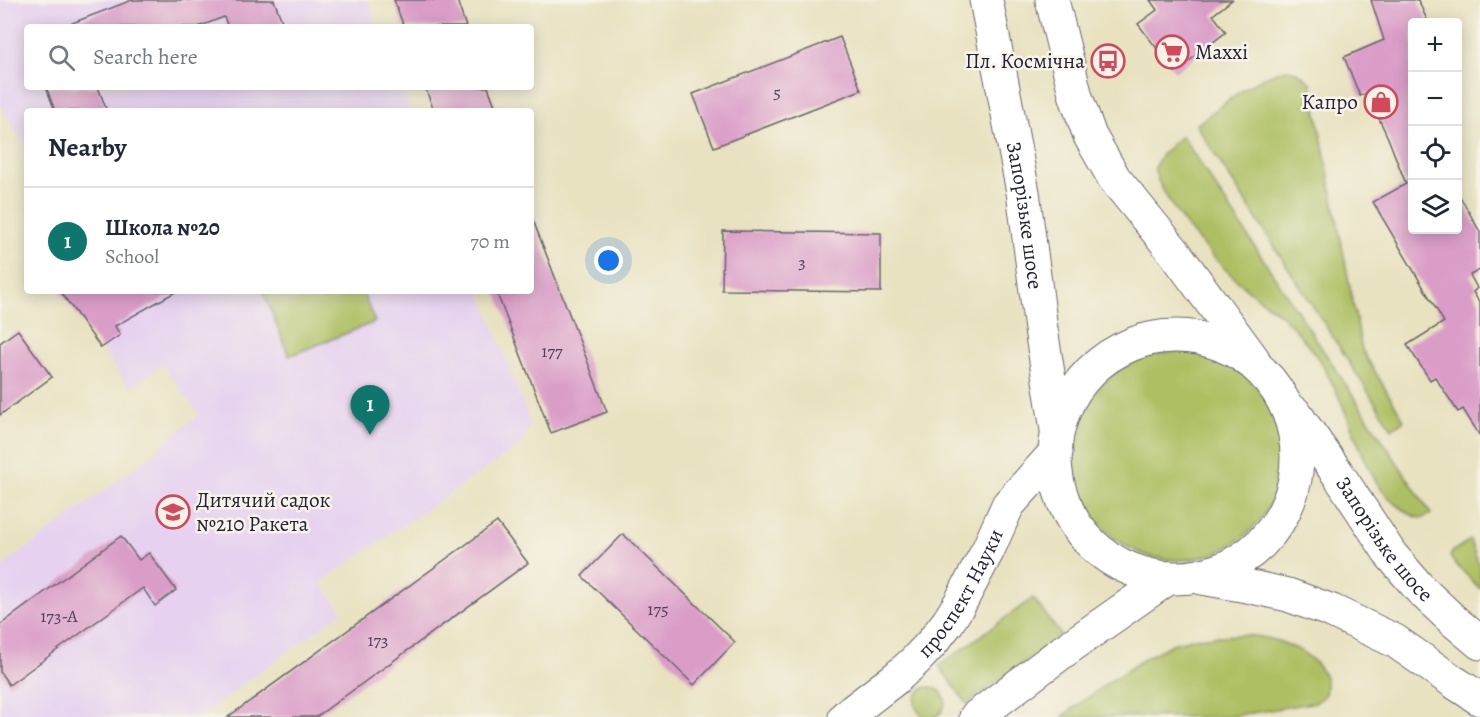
<!DOCTYPE html>
<meta charset="utf-8">
<style>
:root{--surface:#fff;--page:#f6f6f7;--text:#1f2937;--muted:#747a83;--line:#e0e1e3;--accent:#0f766e}
body{margin:0;font-family:Alegreya,serif;background:var(--page);color:var(--text)}
.controls{position:absolute;right:18px;top:18px;display:grid;overflow:hidden;border-radius:6px;box-shadow:0 3px 15px #0003}
.controls button{width:54px;height:54px;display:grid;place-items:center;padding:0;border:0;border-bottom:2px solid var(--line);background:var(--surface);color:var(--text);font:30px sans-serif}
.you{position:absolute;left:609px;top:261px;width:21px;height:21px;margin:-15px;border:4px solid #fff;border-radius:50%;background:#1a73e8;box-shadow:0 0 0 9px #1a73e833}
.badge{display:grid;place-items:center;width:39px;height:39px;border-radius:50%;background:var(--accent);color:#fff;font-size:20px;font-weight:700}
.pin{position:absolute;translate:-50% -50px;filter:drop-shadow(0 2px 3px #0008)}
.pin::after{content:'';position:absolute;top:32px;width:21px;height:18px;background:inherit;clip-path:polygon(0 0,100% 0,50% 100%)}
.list{margin:0;padding:0;list-style:none}
h2{display:flex;justify-content:space-between;align-items:center;height:78px;margin:0;padding:0 24px;font-size:26px}
h2 small{font-size:20px;font-weight:400;color:var(--muted)}
.list li{display:grid;grid-template-columns:39px 1fr auto;gap:18px;align-items:center;box-sizing:border-box;height:108px;padding:0 24px;border-top:2px solid var(--line)}
.list b{display:block;font-size:22px;white-space:nowrap}
.list p{margin:0;font-size:20px;white-space:nowrap;color:var(--muted)}
.list em{font-size:20px;font-style:normal;color:var(--muted)}
.icon{flex:none;width:33px;height:33px;fill:none;stroke:currentColor;stroke-width:2;stroke-linecap:round;stroke-linejoin:round}
.map{position:relative;flex:none;width:1480px;height:717px;overflow:hidden}
.search{position:absolute;background:var(--surface);box-shadow:0 3px 15px #0003;left:24px;top:24px;width:510px;height:66px;display:flex;align-items:center;gap:15px;box-sizing:border-box;padding:0 21px;border-radius:6px;color:var(--muted);font-size:22px}
.panel{position:absolute;background:var(--surface);box-shadow:0 3px 15px #0003;left:24px;top:108px;width:510px;height:186px;border-radius:6px}
.map>svg:first-child{display:block}
</style>
<div class="map">
<svg width="1480" height="717" viewBox="0 0 1480 717">
<rect width="100%" height="100%" fill="#f7f3e8"/>
<filter id="ink" filterUnits="userSpaceOnUse"><feTurbulence type="fractalNoise" baseFrequency=".0167" numOctaves="2"/><feDisplacementMap in="SourceGraphic" scale="12" xChannelSelector="R" yChannelSelector="G"/><feConvolveMatrix kernelMatrix="1 2 1 2 8 2 1 2 1" color-interpolation-filters="sRGB"/></filter>
<filter id="wash" filterUnits="userSpaceOnUse"><feTurbulence type="fractalNoise" baseFrequency=".008" numOctaves="4" result="noise"/><feDisplacementMap in="SourceGraphic" scale="24" xChannelSelector="R" yChannelSelector="G"/><feGaussianBlur stdDeviation="1.35" result="paint"/><feColorMatrix in="noise" values="0 0 0 0 0 0 0 0 0 0 0 0 0 0 0 0 0 1.4 0 .05"/><feComposite in="paint" operator="in"/></filter>
<g filter="url(#wash)">
<rect width="100%" height="100%" fill="#e8e2c0"/>
<!-- built -->
<g fill="#e6d2f0">
<polygon points="0,0 368,0 378,27 27,27 27,87 401,87 411,111 27,111 27,148 0,106"/>
<polygon points="60,291 480,291 531,424 520,445 321,582 342,612 199,717 0,717 0,568 152,455 166,440 199,415 163,365 130,388"/>
</g>
<!-- green -->
<g fill="#adbf62" stroke="#68704e" stroke-width="1.5">
<path d="M1287 69 1299 73 1311 83 1362 350 1404 420 1392 429 1196 125C1223 105 1253 77 1287 69Z"/>
<path d="M1182 136 1431 514C1430 515 1423 518 1422 518 1411 519 1385 496 1379 486 1352 442 1343 388 1310 348 1302 337 1293 326 1283 317 1269 305 1253 295 1240 283 1215 261 1179 221 1164 192 1161 186 1156 178 1155 171 1154 158 1173 143 1182 136Z"/>
<polygon points="263,291 362,291 375,322 289,356"/>
<circle cx="1178" cy="456" r="104"/>
<polygon points="1470,540 1480,569 1480,589 1452,560 1450,556 1453,551"/>
<polygon points="1033,598 1061,635 967,704 939,666"/>
<path d="M1217 636C1229 636 1242 634 1254 636 1280 639 1313 651 1325 677 1327 682 1326 689 1325 695L1317 702 1228 717H1062L1107 683 1144 659 1172 644 1196 638Z"/>
<circle cx="930" cy="702" r="15"/>
</g>
<g id="blocks">
<!-- building -->
<g fill="#da9dc8">
<polygon points="132,0 274,0 284,27 228,27 224,17 198,27 67,27 67,25"/>
<polygon points="394,0 457,0 466,27 404,27"/>
<polygon points="1150,0 1232,0 1213,15 1226,32 1175,72 1138,24 1157,10"/>
<polygon points="1371,0 1418,0 1428,22 1413,22 1413,230 1458,230 1458,193 1480,232 1480,270 1470,275 1477,288 1473,292 1480,303 1480,436 1463,409 1458,412 1435,377 1430,380 1407,345 1444,322 1373,202 1406,184 1388,138 1367,93 1360,96 1344,57 1384,40"/>
<polygon points="840,37 861,90 714,147 693,94"/>
<polygon points="46,87 98,87 107,111 55,111"/>
<polygon points="425,87 488,87 497,111 434,111"/>
<polygon points="533,220 607,412 551,433 496,291 531,291 531,221"/>
<polygon points="723,231 881,233 881,292 722,290"/>
<polygon points="60,291 177,291 115,326 120,335 101,348"/>
<polygon points="18,330 52,377 0,415 0,343"/>
<polygon points="497,522 528,563 316,717 228,717"/>
<polygon points="623,534 735,642 694,685 582,576"/>
<polygon points="121,536 139,560 149,553 176,590 155,606 143,588 9,685 0,672 0,625"/>
</g>
</g>
</g>
<g filter="url(#ink)">
<use href="#blocks" fill-opacity="0" stroke="#67656a" stroke-width="1.5"/>
<g fill="none" stroke-linecap="round" stroke-linejoin="round">
<defs>
<g id="major">
<path id="s1" d="M986 0 1023 192 1041 329 1057 430"/>
<polyline points="1052,0 1076,97 1090,136 1114,178 1175,253 1253,359"/>
<circle cx="1176" cy="457" r="121"/>
<path id="s2" d="M1294 412 1338 474 1391 555 1421 590 1454 621 1480 643"/>
<polyline points="1202,578 1247,586 1288,595 1332,611 1395,641 1454,682 1480,699"/>
<path id="s3" d="M845 717 896 678 914 662 931 644 948 622 960 603 988 550 1008 505 1056 452"/>
<polyline points="976,717 1061,653 1168,578"/>
</g>
</defs>
<!-- major casing -->
<use href="#major" stroke="#67656a" stroke-width="35"/>
<!-- major -->
<use href="#major" stroke="#fff" stroke-width="33"/>
</g>
</g>
<!-- icons -->
<defs>
<symbol id="supermarket-ring" viewBox="-11 -11 22 22"><circle r="9.5" fill="#f7f3e8" stroke="#d1495b" stroke-width="1.5"/><path d="M-6-5.5h2.5l.6 2H6L4.5 2H-2.5L-4.4-4H-6ZM-1.5 3.2a1.3 1.3 0 1 0 .1 0ZM3 3.2a1.3 1.3 0 1 0 .1 0Z" fill="#d1495b"/></symbol>
<symbol id="bus-ring" viewBox="-11 -11 22 22"><circle r="9.5" fill="#f7f3e8" stroke="#d1495b" stroke-width="1.5"/><path d="M-5-6H5V4H4V6H2V4H-2V6H-4V4H-5ZM-3.5-4V0h7V-4ZM-3.5 1.2v1.5H-2V1.2ZM2 1.2v1.5H3.5V1.2Z" fill="#d1495b"/></symbol>
<symbol id="shop-ring" viewBox="-11 -11 22 22"><circle r="9.5" fill="#f7f3e8" stroke="#d1495b" stroke-width="1.5"/><path d="M-5-2.5h2.3a2.7 3.5 0 0 1 5.4 0H5L5.5 6h-11ZM-1.5-2.5h3a1.5 2.3 0 0 0-3 0Z" fill="#d1495b"/></symbol>
<symbol id="school-ring" viewBox="-11 -11 22 22"><circle r="9.5" fill="#f7f3e8" stroke="#d1495b" stroke-width="1.5"/><path d="M0-5L7-2L0 1L-7-2ZM-4 1L0 2.5L4 1V4Q0 6-4 4Z" fill="#d1495b"/></symbol>
</defs>
<g fill-rule="evenodd">
<use href="#supermarket-ring" x="1153" y="33" width="38" height="38"/>
<use href="#bus-ring" x="1089" y="42" width="38" height="38"/>
<use href="#shop-ring" x="1362" y="83" width="38" height="38"/>
<use href="#school-ring" x="154" y="493" width="38" height="38"/>
</g>
<g text-anchor="middle" dominant-baseline="central" stroke-width="5" stroke-linejoin="round" paint-order="stroke">
<!-- number labels -->
<g font-size="18" fill="#50415e">
<text x="777" y="92">5</text>
<text x="802" y="262">3</text>
<text x="552" y="351">177</text>
<text x="658" y="609">175</text>
<text x="59" y="616">173-А</text>
<text x="378" y="640">173</text>
</g>
<!-- poi labels -->
<g font-size="21" fill="#22223b" stroke="#f7f3e8" text-anchor="start">
<text x="1195" y="52">Maxxi</text>
<text x="1085" y="61" text-anchor="end">Пл. Космічна</text>
<text x="1358" y="102" text-anchor="end">Капро</text>
<text x="196" y="500">Дитячий садок<tspan x="196" dy="24">№210 Ракета</tspan></text>
</g>
<!-- street labels -->
<g font-size="21" fill="#22223b" stroke="#f7f3e8">
<text stroke="none"><textPath href="#s1" startOffset="219">Запорізьке шосе</textPath></text>
<text stroke="none"><textPath href="#s2" startOffset="156">Запорізьке шосе</textPath></text>
<text stroke="none"><textPath href="#s3" startOffset="172">проспект Науки</textPath></text>
</g>
</g>
</svg>
<div class="controls">
<button>+</button>
<button>−</button>
<button><svg class="icon" aria-label="locate" viewBox="0 0 24 24"><circle cx="12" cy="12" r="6"/><path d="M12 2v4M12 18v4M2 12h4M18 12h4"/></svg></button>
<button><svg class="icon" aria-label="layers" viewBox="0 0 24 24"><path d="M12 4l9 5-9 5-9-5zM3 14l9 5 9-5"/></svg></button>
</div>
<div class="you"></div>
<div class="pin badge" style="left:370px;top:435px">1</div>
<div class="search"><svg class="icon" aria-label="search" viewBox="0 0 24 24"><circle cx="10" cy="10" r="6"/><path d="M15 15l6 6"/></svg>Search here</div>
<section class="panel">
<h2>Nearby<small></small></h2>
<ul class="list">
<li><span class="badge">1</span><div><b>Школа №20</b><p>School</p></div><em>70 m</em></li>
</ul>
</section>
</div>
